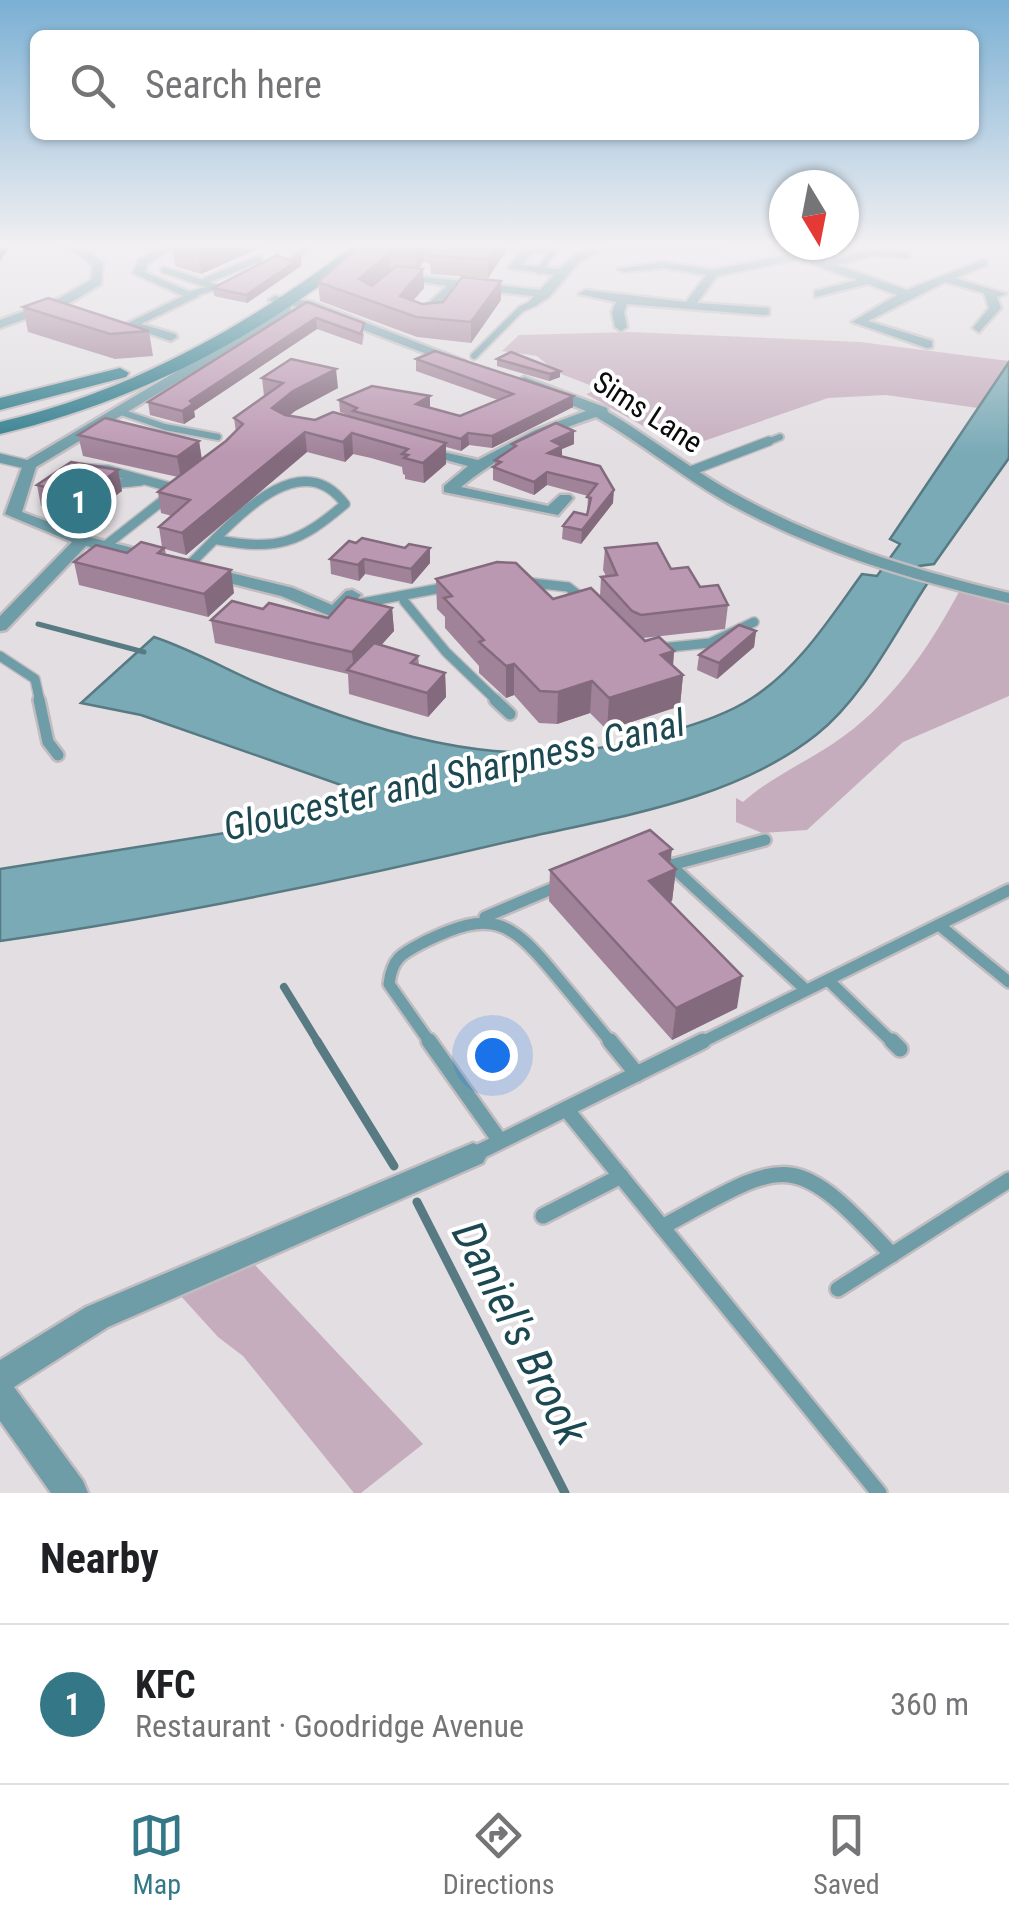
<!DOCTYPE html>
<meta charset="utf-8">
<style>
:root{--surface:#fff;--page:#f6f6f6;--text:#202124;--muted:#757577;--line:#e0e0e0;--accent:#347888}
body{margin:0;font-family:"Roboto Condensed",sans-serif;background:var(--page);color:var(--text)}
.compass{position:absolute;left:769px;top:170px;width:90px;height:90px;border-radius:50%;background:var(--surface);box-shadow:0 2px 8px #0004;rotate:170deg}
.you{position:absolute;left:492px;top:1055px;width:35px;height:35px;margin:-25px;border:8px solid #fff;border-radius:50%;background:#1a73e8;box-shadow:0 0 0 15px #1a73e833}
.badge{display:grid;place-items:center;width:65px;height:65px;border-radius:50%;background:var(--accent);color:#fff;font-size:32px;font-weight:700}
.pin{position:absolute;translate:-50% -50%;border:5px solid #fff;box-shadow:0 2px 10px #0006}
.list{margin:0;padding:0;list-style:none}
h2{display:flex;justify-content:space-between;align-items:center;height:130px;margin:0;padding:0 40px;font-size:42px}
h2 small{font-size:32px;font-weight:400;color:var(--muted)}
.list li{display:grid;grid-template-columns:65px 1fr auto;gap:30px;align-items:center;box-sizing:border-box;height:160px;padding:0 40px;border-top:2px solid var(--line)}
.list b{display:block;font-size:38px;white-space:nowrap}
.list p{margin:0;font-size:32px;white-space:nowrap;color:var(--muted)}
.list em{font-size:32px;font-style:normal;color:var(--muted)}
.icon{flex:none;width:55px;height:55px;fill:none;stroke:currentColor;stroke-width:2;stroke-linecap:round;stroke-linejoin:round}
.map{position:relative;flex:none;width:1009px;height:1493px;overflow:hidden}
.search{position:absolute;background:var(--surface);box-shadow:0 2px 8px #0004;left:30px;right:30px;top:30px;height:110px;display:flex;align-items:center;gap:25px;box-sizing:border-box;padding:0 35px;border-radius:15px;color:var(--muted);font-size:38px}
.sheet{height:290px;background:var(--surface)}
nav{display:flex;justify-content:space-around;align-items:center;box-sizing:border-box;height:140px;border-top:2px solid var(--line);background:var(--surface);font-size:28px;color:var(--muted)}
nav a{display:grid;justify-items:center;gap:5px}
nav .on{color:var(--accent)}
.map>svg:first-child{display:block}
</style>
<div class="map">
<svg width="1009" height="1493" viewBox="0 0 1009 1493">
<rect width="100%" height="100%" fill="#e2dee1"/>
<!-- green -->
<g fill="#c5adbe">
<polygon points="631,332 860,342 1009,361 1009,374 985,409 886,395 828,398 701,442 677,445 586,394 600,389 556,372 537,356 502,351 519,335"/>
<path d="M960 590 1009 604V696L903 742 807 830 762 833 736 822V798L743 802C770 778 804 763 834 743 890 706 929 648 960 590Z"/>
<polygon points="254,1264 423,1444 361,1493 354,1493 243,1356 218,1337 179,1294"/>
</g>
<!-- water -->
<path fill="#79aab6" stroke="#587a83" stroke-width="2.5" d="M1009 362V458L934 564 919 566 913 574 927 584C894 634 864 697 816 735 731 802 613 817 511 841 342 881 172 916 0 941V869L337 815 351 800 344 786 141 715 81 703 154 637C199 652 241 678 286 695 418 748 537 775 676 730 702 722 729 713 752 698 799 668 830 618 862 574L877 576 900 544 890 539Z"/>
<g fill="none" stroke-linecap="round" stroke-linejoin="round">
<!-- stream-far2 -->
<polyline stroke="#587a83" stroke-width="5" points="38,624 144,652"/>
<!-- stream-far1 -->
<polyline stroke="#587a83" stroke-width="8" points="284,987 319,1044"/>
<!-- stream -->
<g stroke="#587a83" stroke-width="9">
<polyline points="317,1041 394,1166"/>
<polyline points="417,1202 565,1493"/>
</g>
<defs>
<g id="service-far3">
<polyline points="528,249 553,251 539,271"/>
<polyline points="292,262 306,246"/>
<polyline points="164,270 215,287 192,294"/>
<polyline points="205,281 259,259"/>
<polyline points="474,356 521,309 534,303"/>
<polyline points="118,411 165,427 218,437"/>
<polyline points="763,444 780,437"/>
</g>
<g id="service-far2">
<polyline points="0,458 29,465"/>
<polyline points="74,468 108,470 177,489"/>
<polyline points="688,472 769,441"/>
<polyline points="112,484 141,481"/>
<polyline points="105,546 170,495"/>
<path d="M187 567C225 532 296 439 345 504 299 543 278 551 218 540"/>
<polyline points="524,582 568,587 586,601"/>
<polyline points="404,601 446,652 498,702"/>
<polyline points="362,603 447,587"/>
<polyline points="661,648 710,643 754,622"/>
<polyline points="0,656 35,679 40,702"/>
</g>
<g id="service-far1">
<polyline points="39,700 48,742 58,755"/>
<polyline points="495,700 510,714"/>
<polyline points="667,862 806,990"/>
<polyline points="671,865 765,840"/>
<polyline points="485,917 561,885"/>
<polyline points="939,925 1009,982"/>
<polyline points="828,980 894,1044"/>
<path d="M431 1044 389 984C392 957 403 953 426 941 490 910 509 919 552 971 572 995 592 1019 612 1044"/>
<polyline points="698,1044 1009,890"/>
</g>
<g id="service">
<polyline points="429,1041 500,1141"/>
<polyline points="610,1041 637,1074"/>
<polyline points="892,1041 900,1049"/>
<polyline points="566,1109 879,1493"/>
<polyline points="473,1155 703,1041"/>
<polyline points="543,1216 621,1176"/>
<path d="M662 1227C787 1159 791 1146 892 1255"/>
<polyline points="838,1289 1009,1180"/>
</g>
<g id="minor">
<polygon points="57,246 87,250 103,263 101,284 68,304 0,328 0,320 60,298 91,280 93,266 79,254"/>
<polygon points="162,246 176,246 148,264 145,272 199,296 141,324 175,334 177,337 171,341 124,325 183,296 133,273 139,260"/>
<path d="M525 246 534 249 522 265 560 269C569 259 587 243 601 251L579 262 549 297 535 306 529 302 534 296 459 288 422 320 416 316 418 313 447 286 392 277 398 274 540 290 554 275 509 268Z"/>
<polygon points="604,246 726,246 721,249 608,251"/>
<polygon points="767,246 783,246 827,262 875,248 910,253 910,257 906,258 875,255 837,265 907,290 983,260 987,261 987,265 955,278 1006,294 997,297 1001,308 979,332 973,328 989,308 984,293 945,282 868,321 932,341 932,347 927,348 852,322 897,295 868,284 815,297 815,291 857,280 798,259 717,276 697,303 769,308 769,314 765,315 627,304 624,312 627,327 621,331 615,327 612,312 616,302 579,294 585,290 686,302 706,275 664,268 624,272 618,269 664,262 713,270 787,255"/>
<polygon points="275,296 312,302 465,361 453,364 306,308 291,306 290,314 36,467 22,512 89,537 161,555 163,559 155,564 86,546 6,630 0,631 0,616 72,542 5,514 24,462 280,310 279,304 269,300"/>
<path d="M524 377 607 408 608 412C650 437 688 467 730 491 819 541 910 569 1009 593V603C909 579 816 552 726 502 681 476 641 443 596 417 547 433 501 454 461 487L548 506 560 495H570L573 498 558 515 444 492V486L468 466 417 452V446L478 460 535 430 586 411 519 384 517 381Z"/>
<polygon points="207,567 293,588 332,605 346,591 352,590 361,595 341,617 335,618 281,596 201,576 201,568"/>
<polygon points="473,1143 483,1147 487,1155 483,1163 108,1327 14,1387 83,1481 88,1493 51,1493 0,1421 0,1360 86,1307"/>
</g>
<g id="secondary">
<path d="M353 246H370C351 266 325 282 302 298 210 362 109 408 0 434V422C130 392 247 326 353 246Z"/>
<polygon points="120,368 129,373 126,377 0,410 0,398"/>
</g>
<polygon id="trunk" points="0,246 10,246 0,260"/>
</defs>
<!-- service-far3 casing -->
<use href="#service-far3" stroke="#c0bcbf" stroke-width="10"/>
<!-- service-far2 casing -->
<use href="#service-far2" stroke="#c0bcbf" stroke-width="12"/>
<!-- service-far1 casing -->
<use href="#service-far1" stroke="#c0bcbf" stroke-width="16"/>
<!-- service casing -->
<use href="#service" stroke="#c0bcbf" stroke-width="20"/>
<!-- minor casing -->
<use href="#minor" stroke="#c0bcbf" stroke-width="5"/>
<!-- secondary casing -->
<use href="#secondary" stroke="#c0bcbf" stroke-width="4"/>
<!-- trunk casing -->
<use href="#trunk" stroke="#c0bcbf" stroke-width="4"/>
<!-- service-far3 -->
<use href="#service-far3" stroke="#6e9ca7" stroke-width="6"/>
<!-- service-far2 -->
<use href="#service-far2" stroke="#6e9ca7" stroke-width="9"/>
<!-- service-far1 -->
<use href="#service-far1" stroke="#6e9ca7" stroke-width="11"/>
<!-- service -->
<use href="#service" stroke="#6e9ca7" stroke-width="15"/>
<!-- minor -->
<use href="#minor" fill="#6e9ca7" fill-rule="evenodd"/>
<!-- secondary -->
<use href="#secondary" fill="#2d7b8b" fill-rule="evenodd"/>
<!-- trunk -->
<use href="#trunk" fill="#125360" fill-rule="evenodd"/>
</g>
<!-- wall -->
<g fill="#a18399">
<polygon points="172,246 264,246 201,274 175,266"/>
<polygon points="360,246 509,246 488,278 431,274 430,264 424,261 420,268 423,269 424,288 413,301 422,304 501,300 471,343 417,337 320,301 318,282"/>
<polygon points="301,266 247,303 214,296 213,288"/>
<polygon points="307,302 364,334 362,345 317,329 194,411 195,417 184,424 150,415 148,402"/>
<polygon points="23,307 149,331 153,356 115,359 28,332"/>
<polygon points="416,359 573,396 573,407 492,448 469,445 461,451 446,447 446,464 424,483 405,479 405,475 403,474 402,467 371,458 353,454 345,462 307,452 186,555 165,549 166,555 234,593 208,617 79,585 74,562 162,547 159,527 172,516 161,513 158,492 178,477 83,456 78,435 199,441 202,460 226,441 236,432 234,418 264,396 262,378 338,388 295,411 289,416 315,420 350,416 340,412 339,400 430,396 430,408 460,416 498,400 416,371"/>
<polygon points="497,359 560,377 549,381 497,366"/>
<polygon points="574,431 574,444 562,449 562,456 600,466 613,503 581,544 562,539 563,526 587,515 588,496 547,485 534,495 493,480 493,467 495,466 495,460 512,448 512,444"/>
<polygon points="118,470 122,491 85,517 41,506 37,485"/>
<polygon points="356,543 405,548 430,548 430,563 412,584 365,574 359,581 331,574 330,559"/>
<polygon points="605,548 671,569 728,605 725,629 643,638 645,641 674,651 673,666 683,675 680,706 607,730 590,713 557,724 539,723 514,695 506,698 479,673 479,666 445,628 445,617 437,609 436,579 553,599 600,596 601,577 606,576 603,570"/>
<polygon points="392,608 394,631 381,645 418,656 419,665 445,673 446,697 428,717 349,694 348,674 215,643 211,620 263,609 328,618"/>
<polygon points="756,631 754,647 717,679 697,670 699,655"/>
<polygon points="670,864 676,869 672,901 670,902 737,1008 672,1040 549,901 550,870"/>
</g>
<!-- shaded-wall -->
<g fill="#836a7d">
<polygon points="210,246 264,246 201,274 198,251"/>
<polygon points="421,246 424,246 424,261 416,273 416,254"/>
<polygon points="497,246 509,246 488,278 488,259"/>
<polygon points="389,253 390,271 360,298 359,279"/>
<polygon points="301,258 301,266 247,303 246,295"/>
<polygon points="423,269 424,288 403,312 400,296"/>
<polygon points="501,281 501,300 471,343 471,322"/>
<polygon points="316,318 317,329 194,411 195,417 184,424 182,411 190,401"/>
<polygon points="336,369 338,388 295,411 274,428 272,408 293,391"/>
<polygon points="560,371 560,377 549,381 550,374"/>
<polygon points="430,396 430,408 416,404"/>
<polygon points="573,396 573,407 492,448 492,436"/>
<polygon points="574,431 574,444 562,449 562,459 548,466 552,441"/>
<polygon points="305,432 307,452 186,555 182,533"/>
<polygon points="352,433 353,454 345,462 343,442"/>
<polygon points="468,433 469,445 461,451 461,439"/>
<polygon points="199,441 202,462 181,478 177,457"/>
<polygon points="446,443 446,464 424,483 423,463"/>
<polygon points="118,470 122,491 85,517 81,496"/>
<polygon points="547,472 547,485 534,495 534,482"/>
<polygon points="614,490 613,503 581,544 582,530"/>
<polygon points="430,548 430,563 412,584 411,569"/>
<polygon points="364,559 365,574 359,581 358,565"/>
<polygon points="231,570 234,593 208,617 204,594"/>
<polygon points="392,608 394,631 357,672 354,672 352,652"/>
<polygon points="756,631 754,647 717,679 719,663"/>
<polygon points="674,651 672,678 683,675 680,706 607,730 609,698 661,655"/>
<polygon points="514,664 514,695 506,698 506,666"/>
<polygon points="445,673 446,697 428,717 427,693"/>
<polygon points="592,681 590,713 557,724 558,692"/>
<polygon points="672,849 669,872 676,869 672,901 646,913 649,881 660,854"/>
<polygon points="742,976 737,1008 672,1040 676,1008"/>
</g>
<!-- building -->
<g fill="#bb98b2" stroke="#836a7d" stroke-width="2.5">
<polygon points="181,246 210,246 198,251"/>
<polygon points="360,246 421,246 416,254 389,253 359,279 372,286 396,266 423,269 400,296 422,304 443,302 462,277 501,281 471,322 416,317 318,282"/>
<polygon points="431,246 497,246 488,259 430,256"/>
<polygon points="277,255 291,261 301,258 246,295 213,288"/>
<polygon points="48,298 149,331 110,334 23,307"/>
<polygon points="307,302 364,323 361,334 316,318 190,401 193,404 182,411 148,402"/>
<polygon points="435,351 573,396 492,436 468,433 461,439 353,411 357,408 339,400 372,386 430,396 416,404 460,416 513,394 416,359"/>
<polygon points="511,352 560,371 550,374 497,359"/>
<polygon points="291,359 336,369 293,391 272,408 285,415 315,420 333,412 446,443 423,463 404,458 408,455 402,454 408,449 369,438 352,433 343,442 305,432 182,533 159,527 190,500 158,492 226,441 243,424 234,418 283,383 262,378"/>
<polygon points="105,418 199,441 177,457 78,435"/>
<polygon points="556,423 574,431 552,441 562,446 548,453 600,466 614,490 582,530 563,526 574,512 587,515 591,498 587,497 597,484 547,472 534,482 493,467 501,462 495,460 516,446 512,444"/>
<polygon points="71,462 118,470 81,496 37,485"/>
<polygon points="362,538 405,548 409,544 430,548 411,569 364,559 358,565 330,559 349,541 356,543"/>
<polygon points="141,542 164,548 158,553 231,570 204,594 74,562 96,545 127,553"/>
<polygon points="657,543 671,569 688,567 700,587 718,585 728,605 641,615 632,611 601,577 617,575 605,548"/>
<polygon points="497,562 516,563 553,599 591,588 645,641 659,637 674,651 661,655 683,675 609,698 592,681 558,692 540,691 514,664 506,666 479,642 484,640 444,598 452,596 436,579"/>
<polygon points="347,597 392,608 352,652 211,620 232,601 263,609 269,603 328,618"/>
<polygon points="739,625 756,631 719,663 699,655"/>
<polygon points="374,643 418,656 411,663 445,673 427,693 347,670"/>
<polygon points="650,830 672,849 660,854 676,869 649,881 742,976 676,1008 550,870"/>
</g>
<!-- sky -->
<linearGradient id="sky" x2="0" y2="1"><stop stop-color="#7bb0d4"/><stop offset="0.54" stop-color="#f2f0f2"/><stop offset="1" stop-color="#f2f0f2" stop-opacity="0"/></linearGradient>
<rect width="1009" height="455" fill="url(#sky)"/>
<g text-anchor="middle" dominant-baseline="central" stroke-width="8" stroke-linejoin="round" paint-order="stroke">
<!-- far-street labels -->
<g font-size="30" fill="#0c0b0c" stroke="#fff">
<text transform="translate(648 412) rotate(33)">Sims Lane</text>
</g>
<!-- water labels -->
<g font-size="38" font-style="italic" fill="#1c4852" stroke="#fff">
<text transform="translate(454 775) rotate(-13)">Gloucester and Sharpness Canal</text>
</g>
<!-- near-water labels -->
<g font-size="45" font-style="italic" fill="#1c4852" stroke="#fff">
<text transform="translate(520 1333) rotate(63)">Daniel's Brook</text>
</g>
</g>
</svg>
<svg class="compass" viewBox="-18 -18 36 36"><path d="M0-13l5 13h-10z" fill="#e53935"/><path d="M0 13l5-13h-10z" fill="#757577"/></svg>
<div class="you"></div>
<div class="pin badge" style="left:79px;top:501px">1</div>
<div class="search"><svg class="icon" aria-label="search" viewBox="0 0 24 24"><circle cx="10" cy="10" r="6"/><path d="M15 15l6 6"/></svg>Search here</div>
</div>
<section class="sheet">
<h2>Nearby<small></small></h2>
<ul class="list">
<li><span class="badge">1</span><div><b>KFC</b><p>Restaurant · Goodridge Avenue</p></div><em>360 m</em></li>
</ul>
</section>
<nav>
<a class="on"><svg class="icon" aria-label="map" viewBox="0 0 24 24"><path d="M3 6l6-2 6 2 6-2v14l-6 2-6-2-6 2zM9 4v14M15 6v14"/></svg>Map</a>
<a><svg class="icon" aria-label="directions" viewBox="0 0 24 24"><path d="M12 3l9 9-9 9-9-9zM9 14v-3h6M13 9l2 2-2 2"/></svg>Directions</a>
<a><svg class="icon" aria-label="saved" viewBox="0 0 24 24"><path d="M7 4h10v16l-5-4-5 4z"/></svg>Saved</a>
</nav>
